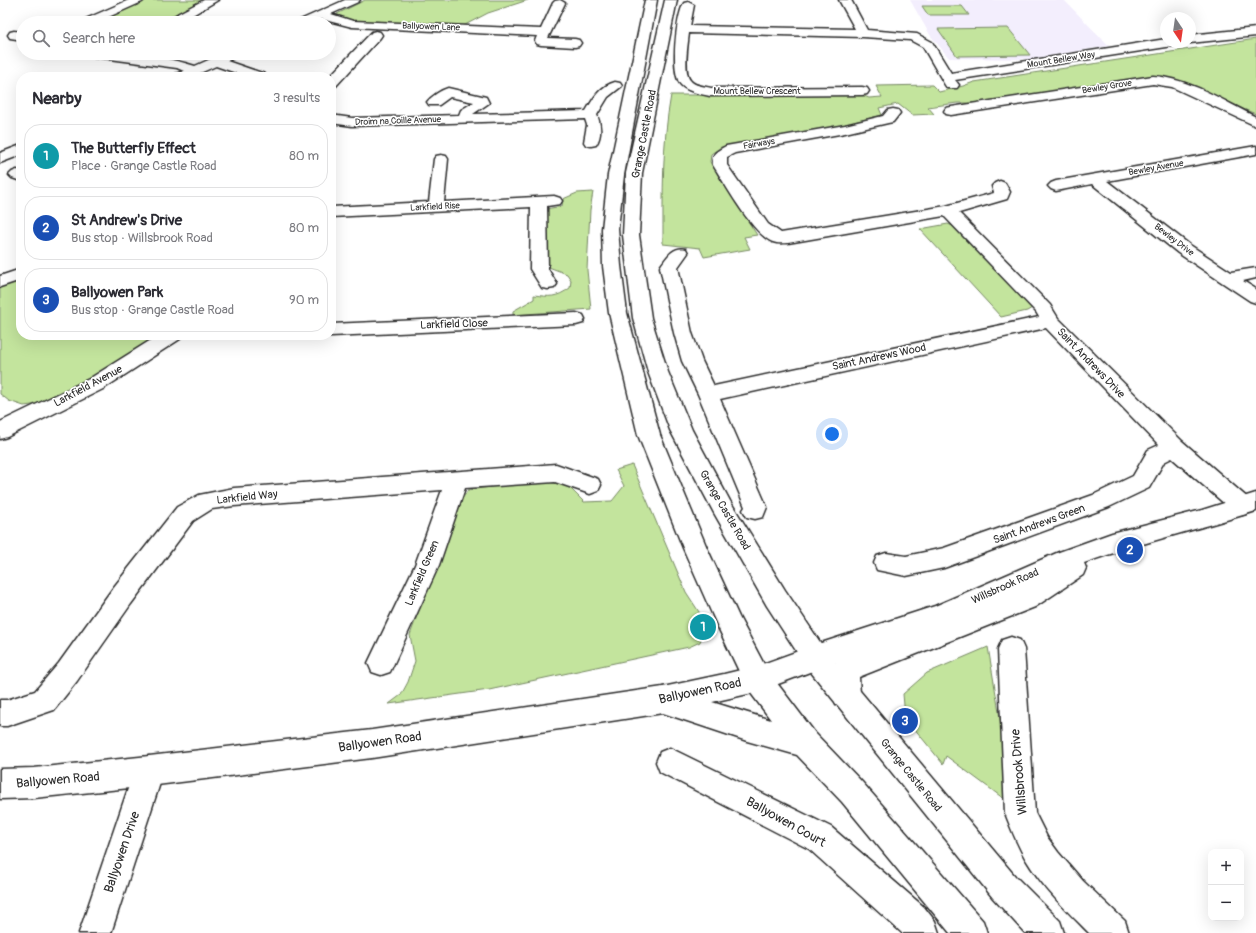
<!DOCTYPE html>
<meta charset="utf-8">
<style>
:root{--surface:#fff;--page:#f2f2f3;--text:#2b2b33;--muted:#7c7c81;--line:#e1e1e2;--accent:#ea580c}
body{margin:0;font-family:Pangolin,sans-serif;background:var(--page);color:var(--text)}
.controls{position:absolute;right:12px;bottom:12px;display:grid;overflow:hidden;border-radius:8px;box-shadow:0 4px 16px #0002}
.controls button{width:36px;height:36px;display:grid;place-items:center;padding:0;border:0;border-bottom:1px solid var(--line);background:var(--surface);color:var(--text);font:20px sans-serif}
.compass{position:absolute;left:1160px;top:12px;width:36px;height:36px;border-radius:50%;background:var(--surface);box-shadow:0 4px 16px #0002;rotate:167deg}
.you{position:absolute;left:832px;top:434px;width:14px;height:14px;margin:-10px;border:3px solid #fff;border-radius:50%;background:#1a73e8;box-shadow:0 0 0 6px #1a73e833}
.badge{display:grid;place-items:center;width:26px;height:26px;border-radius:50%;background:var(--accent);color:#fff;font-size:13px;font-weight:700}
.pin{position:absolute;translate:-50% -50%;border:2px solid #fff;box-shadow:0 1px 4px #0006}
.list{margin:0;padding:0;list-style:none}
h2{display:flex;justify-content:space-between;align-items:center;height:52px;margin:0;padding:0 16px;font-size:17px}
h2 small{font-size:13px;font-weight:400;color:var(--muted)}
.list li{display:grid;grid-template-columns:26px 1fr auto;gap:12px;align-items:center;box-sizing:border-box;height:64px;margin:0 8px 8px;padding:0 8px;border:1px solid var(--line);border-radius:16px}
.list b{display:block;font-size:15px;white-space:nowrap}
.list p{margin:0;font-size:13px;white-space:nowrap;color:var(--muted)}
.list em{font-size:13px;font-style:normal;color:var(--muted)}
.icon{flex:none;width:22px;height:22px;fill:none;stroke:currentColor;stroke-width:2;stroke-linecap:round;stroke-linejoin:round}
.map{position:relative;flex:none;width:1256px;height:933px;overflow:hidden}
.search{position:absolute;background:var(--surface);box-shadow:0 4px 16px #0002;left:16px;top:16px;width:320px;height:44px;display:flex;align-items:center;gap:10px;box-sizing:border-box;padding:0 14px;border-radius:22px;color:var(--muted);font-size:15px}
.panel{position:absolute;background:var(--surface);box-shadow:0 4px 16px #0002;left:16px;top:72px;width:320px;height:268px;border-radius:16px}
.map>svg:first-child{display:block}
</style>
<div class="map">
<svg width="1256" height="933" viewBox="0 0 1256 933">
<rect width="100%" height="100%" fill="#fff"/>
<filter id="ink" filterUnits="userSpaceOnUse"><feTurbulence type="fractalNoise" baseFrequency=".025" numOctaves="2"/><feDisplacementMap in="SourceGraphic" scale="8" xChannelSelector="R" yChannelSelector="G"/><feConvolveMatrix kernelMatrix="1 2 1 2 8 2 1 2 1" color-interpolation-filters="sRGB"/></filter>
<g filter="url(#ink)">
<!-- built -->
<polygon fill="#f3eefd" points="910,0 1064,0 1109,46 1030,59 949,58 930,35"/>
<!-- green -->
<g fill="#c3e49d" stroke="#778864">
<polygon points="141,0 204,0 173,15 162,23 88,23"/>
<polygon points="365,0 528,0 488,13 465,25 399,25 353,21 336,16 337,14"/>
<polygon points="922,6 962,6 969,15 928,15"/>
<polygon points="1008,28 1030,55 957,56 938,29"/>
<path d="M1256 39V114L1166 79 989 103H957L928 107 934 114 912 115 898 104 879 108 882 115 834 127 721 147 711 154 710 162 757 235 744 237 750 249 704 257 700 248 663 244C663 194 662 144 671 95H861L869 98 882 97 876 86 932 85 939 92 963 86 974 82Z"/>
<path d="M593 192 590 210 587 270 591 309 513 315V311L534 299V295C550 297 556 298 570 288L571 280 567 274 546 266V209L562 206 563 199 577 193Z"/>
<polygon points="948,224 955,227 1031,303 1032,308 1027,311 1001,317 920,229"/>
<polygon points="21,279 21,335 163,335 61,395 39,404 24,406 9,401 0,394 0,286"/>
<polygon points="632,465 686,592 701,615 703,623 703,634 700,642 689,647 489,690 389,704 401,695 408,682 415,661 410,635 445,539 460,502 468,490 545,480 568,486 584,502 612,501 624,486 616,470"/>
<polygon points="988,647 1015,807 946,756 943,764 905,717 903,694 927,673"/>
</g>
<g fill="none" stroke-linecap="round" stroke-linejoin="round">
<defs>
<g id="minor">
<polygon points="129,0 144,0 142,2 95,23 79,23 81,21"/>
<polygon points="204,0 218,0 179,23 165,23 179,13"/>
<polygon points="345,0 360,0 358,2 331,14 353,21 541,29 553,3 555,1 560,0 565,3 548,38 575,39 579,40 581,43 579,46 575,47 541,45 537,44 535,41 537,36 352,27 321,19 312,23 296,23 298,21"/>
<path d="M839 0H851L867 30 917 34 932 42 951 73 1166 39V42H1179L1177 45 1173 46 955 80 959 85 957 88H947L945 85 923 47 910 40 863 37 689 33C688 43 683 71 690 80 694 86 704 86 711 88L862 87 867 88 869 91 867 94 862 95 710 96C701 94 688 92 681 85 670 74 676 15 684 3L688 2 694 5 690 26 855 29Z"/>
<polygon points="1256,28 1256,36 1190,43 1188,42 1190,42 1190,35"/>
<polygon points="14,31 23,32 23,40 10,38 8,35 10,32"/>
<polygon points="376,31 380,32 382,35 380,38 336,86 331,87 331,77 329,77 372,32"/>
<path d="M89 53C124 53 161 55 195 66L224 53H240L238 56 227 61 265 74 266 77H248L216 66 191 77H175L176 74 184 71 177 68 95 57 91 56Z"/>
<path d="M1153 76C1188 78 1224 101 1256 117V126L1172 87 1153 84 951 115 946 114 944 111 946 108 951 107Z"/>
<path d="M615 82 620 83 622 86 608 97 597 115C601 124 602 136 596 145L591 146 586 145 584 142 587 125 585 119 352 126 331 123V115L352 118 459 115 461 110 474 102 450 97 439 105H429L427 102C432 96 441 90 448 88L486 97 489 103 473 114 586 111C593 99 600 86 615 82Z"/>
<path d="M893 109 898 110 900 113 893 122 888 123 845 133 735 153 727 157V165L768 224 781 233 946 206 994 193 992 186 995 183 1000 181 1005 183 1010 192 1007 199 959 213 1050 305 1058 318 1182 441 1250 500 1253 506 1250 512 1242 515 1234 512 1172 458 1164 462 1149 488 1109 507 944 568 906 576 877 570 874 563 877 556 886 553 906 556 944 548 1093 495 1133 476 1148 450 1159 445 1046 328 720 399 767 507 763 517 755 519 747 517 743 510 745 507 698 394 682 361 674 333 660 267C667 257 673 246 686 249L688 253 678 267 692 333 702 361 714 386 1039 317 1036 312 944 216 788 243C783 243 778 244 773 242 753 235 725 184 713 165 711 153 717 151 726 146L845 125 883 116 888 110Z"/>
<polygon points="21,145 21,155 0,163 0,153"/>
<polygon points="1256,146 1256,154 1107,181 1190,245 1231,272 1256,268 1256,278 1243,281 1256,289 1256,303 1250,301 1178,253 1092,184 1056,191 1051,189 1048,186 1051,183 1056,181"/>
<polygon points="441,155 446,156 448,159 444,202 554,196 560,198 562,201 560,204 547,206 548,269 557,284 554,288 548,289 542,288 530,269 531,207 331,217 331,207 429,202 434,159 436,156"/>
<polygon points="17,170 21,171 21,181 12,178 9,175 12,172"/>
<polygon points="21,269 21,280 0,287 0,276"/>
<polygon points="576,313 583,315 585,319 583,323 576,325 331,336 327,335 331,335 331,324"/>
<polygon points="159,335 182,335 180,339 103,389 7,437 0,439 0,422 89,379"/>
<polygon points="556,464 598,479 601,485 598,491 590,494 555,482 465,488 439,565 390,672 381,675 372,672 368,663 415,565 442,490 234,506 212,509 193,521 131,604 77,681 54,710 7,726 0,726 0,700 7,700 35,691 59,663 113,588 177,507 199,495 234,488"/>
<path d="M1011 637 1020 640 1024 649 1035 813 1047 837 1058 852 1083 881 1125 921 1129 933H1089C1066 910 1042 887 1025 858 1017 844 1011 828 1005 813L998 649 1002 640Z"/>
<polygon points="670,748 831,827 924,907 935,921 939,933 902,933 809,849 660,772 656,762 660,752"/>
<polygon points="149,756 159,761 164,771 111,933 79,933 134,771 139,761"/>
</g>
<path id="tertiary" d="M1256 493V511C1199 529 1140 543 1084 563L1086 568 1083 575 1035 607 859 677 860 695 856 704 846 708 836 704C831 691 830 675 836 662L757 692 663 713 372 758 149 786 34 798 0 799V769L34 768 149 756 372 730 663 687 724 674 757 666 815 645 935 606 1059 552 1112 533 1202 510Z"/>
<g id="secondary">
<polygon points="645,0 657,0 624,175 618,229 621,266 627,313 660,435 707,548 739,617 767,670 815,733 862,782 983,921 987,933 950,933 842,802 797,755 747,741 663,713 653,709 649,700 653,691 663,687 771,720 747,688 717,625 683,548 638,435 609,313 603,266 602,229 608,175"/>
<polygon points="665,0 677,0 642,173 639,235 651,318 668,372 692,430 730,501 785,590 824,648 1015,876 1060,921 1064,933 1025,933 993,898 806,666 767,606 714,513 670,430 648,372 633,318 623,235 626,173"/>
</g>
</defs>
<!-- minor casing -->
<use href="#minor" stroke="#2b2b2b" stroke-width="3"/>
<!-- tertiary casing -->
<use href="#tertiary" stroke="#2b2b2b" stroke-width="3"/>
<!-- secondary casing -->
<use href="#secondary" stroke="#2b2b2b" stroke-width="3"/>
<!-- minor -->
<use href="#minor" fill="#fff" fill-rule="evenodd"/>
<!-- tertiary -->
<use href="#tertiary" fill="#fff" fill-rule="evenodd"/>
<!-- secondary -->
<use href="#secondary" fill="#fff" fill-rule="evenodd"/>
</g>
</g>
<g text-anchor="middle" dominant-baseline="central" stroke-width="3" stroke-linejoin="round" paint-order="stroke">
<!-- far-street labels -->
<g font-size="9" fill="#2b2b2b" stroke="#fff">
<text transform="translate(431 27) rotate(2)">Ballyowen Lane</text>
<text transform="translate(1061 60) rotate(-9)">Mount Bellew Way</text>
<text transform="translate(1107 87) rotate(-9)">Bewley Grove</text>
<text x="757" y="91">Mount Bellew Crescent</text>
<text transform="translate(398 121) rotate(-2)">Droim na Coille Avenue</text>
<text transform="translate(759 144) rotate(-10)">Fairways</text>
<text transform="translate(1156 168) rotate(-10)">Bewley Avenue</text>
<text transform="translate(435 207) rotate(-3)">Larkfield Rise</text>
<text transform="translate(1174 240) rotate(37)">Bewley Drive</text>
</g>
<!-- street labels -->
<g font-size="11" fill="#2b2b2b" stroke="#fff">
<text transform="translate(644 134) rotate(-79)">Grange Castle Road</text>
<text transform="translate(454 324) rotate(-2)">Larkfield Close</text>
<text transform="translate(879 357) rotate(-12)">Saint Andrews Wood</text>
<text transform="translate(1091 363) rotate(46)">Saint Andrews Drive</text>
<text transform="translate(88 386) rotate(-28)">Larkfield Avenue</text>
<text transform="translate(247 497) rotate(-6)">Larkfield Way</text>
<text transform="translate(725 510) rotate(60)">Grange Castle Road</text>
<text transform="translate(1039 524) rotate(-20)">Saint Andrews Green</text>
<text transform="translate(422 573) rotate(-67)">Larkfield Green</text>
<text transform="translate(1005 586) rotate(-24)">Willsbrook Road</text>
<text transform="translate(911 775) rotate(51)">Grange Castle Road</text>
</g>
<!-- near-street labels -->
<g font-size="13" fill="#2b2b2b" stroke="#fff">
<text transform="translate(700 691) rotate(-12)">Ballyowen Road</text>
<text transform="translate(380 742) rotate(-8)">Ballyowen Road</text>
<text transform="translate(1019 772) rotate(-95)">Willsbrook Drive</text>
<text transform="translate(58 780) rotate(-5)">Ballyowen Road</text>
<text transform="translate(786 822) rotate(29)">Ballyowen Court</text>
<text transform="translate(122 852) rotate(-71)">Ballyowen Drive</text>
</g>
</g>
</svg>
<div class="controls">
<button>+</button>
<button>−</button>
</div>
<svg class="compass" viewBox="-18 -18 36 36"><path d="M0-13l5 13h-10z" fill="#e53935"/><path d="M0 13l5-13h-10z" fill="#7c7c81"/></svg>
<div class="you"></div>
<div class="pin badge" style="left:703px;top:627px;background:#0f9aa8">1</div>
<div class="pin badge" style="left:1130px;top:550px;background:#1a4fb4">2</div>
<div class="pin badge" style="left:905px;top:721px;background:#1a4fb4">3</div>
<div class="search"><svg class="icon" aria-label="search" viewBox="0 0 24 24"><circle cx="10" cy="10" r="6"/><path d="M15 15l6 6"/></svg>Search here</div>
<section class="panel">
<h2>Nearby<small>3 results</small></h2>
<ul class="list">
<li><span class="badge" style="background:#0f9aa8">1</span><div><b>The Butterfly Effect</b><p>Place · Grange Castle Road</p></div><em>80 m</em></li>
<li><span class="badge" style="background:#1a4fb4">2</span><div><b>St Andrew's Drive</b><p>Bus stop · Willsbrook Road</p></div><em>80 m</em></li>
<li><span class="badge" style="background:#1a4fb4">3</span><div><b>Ballyowen Park</b><p>Bus stop · Grange Castle Road</p></div><em>90 m</em></li>
</ul>
</section>
</div>
